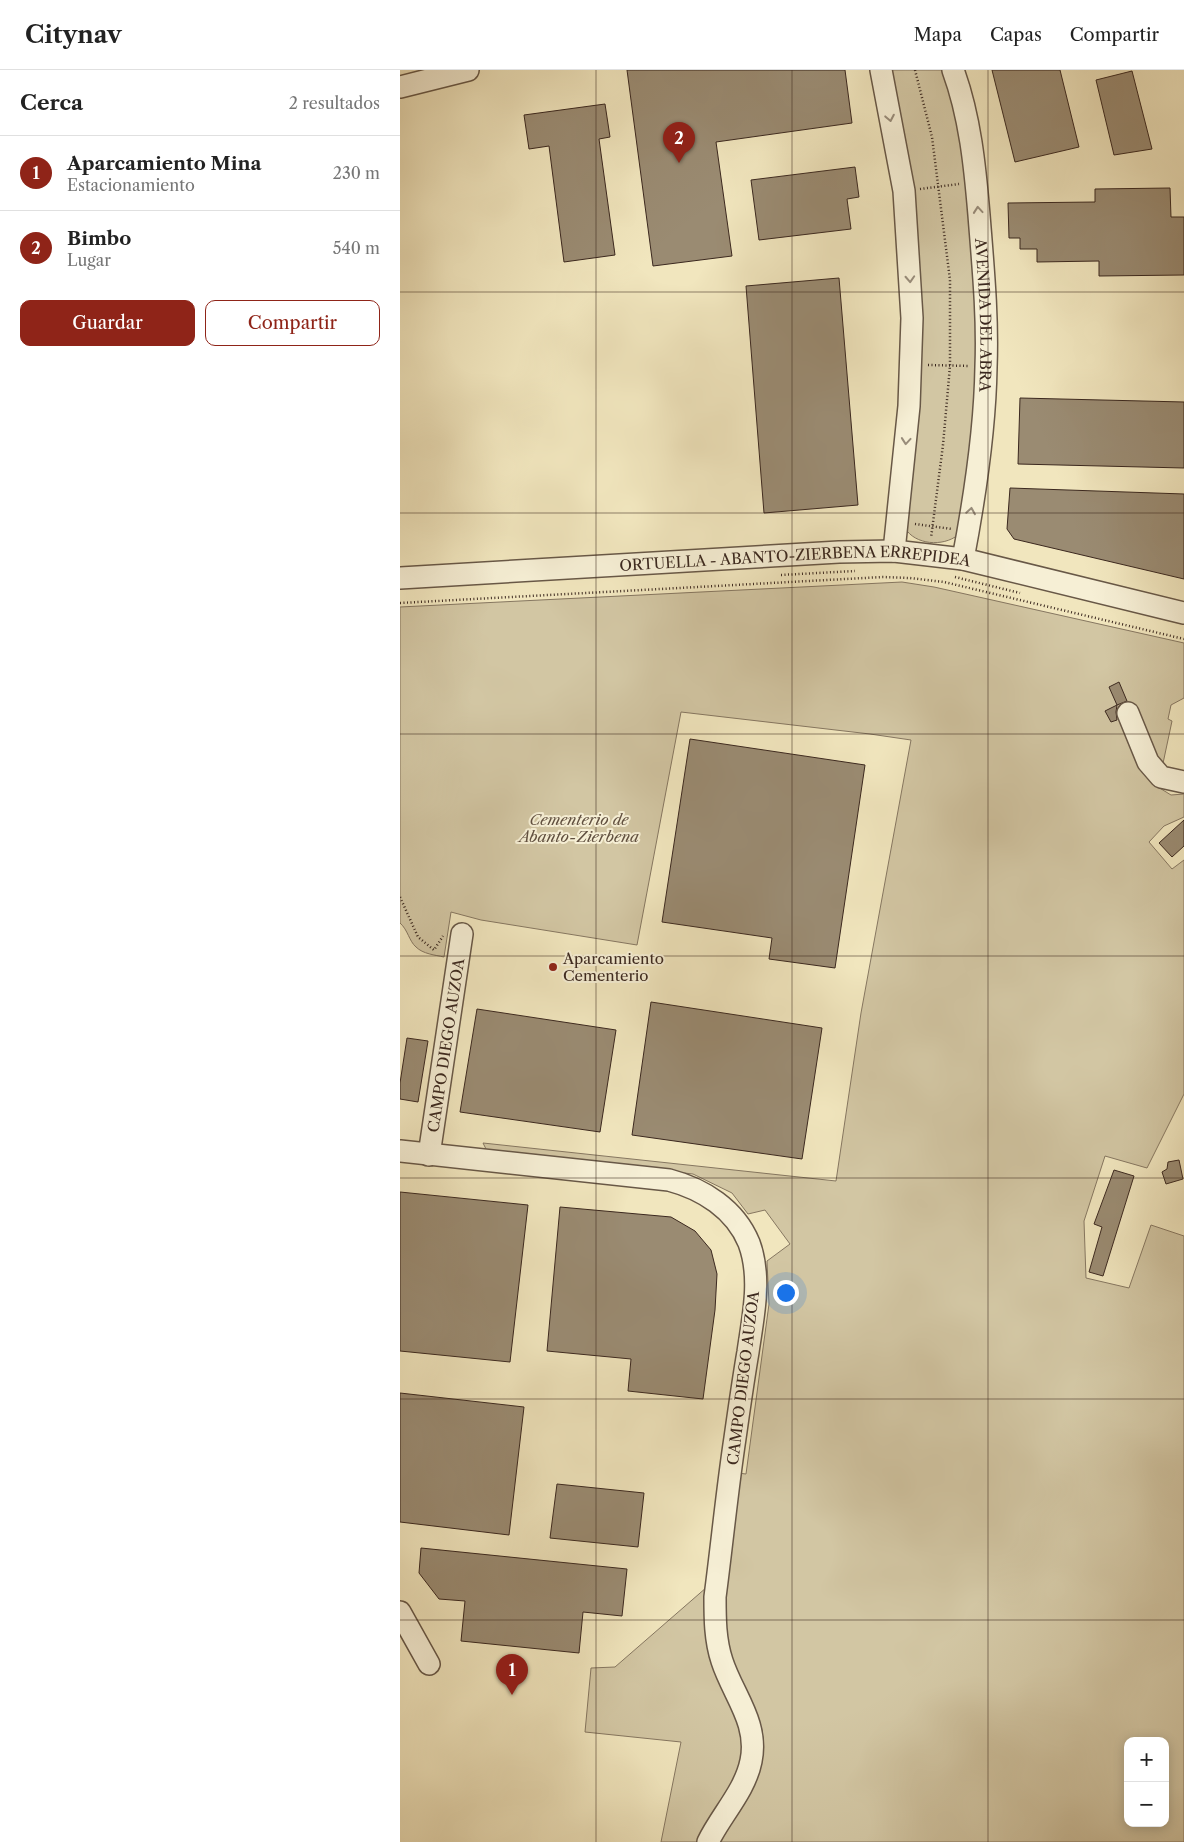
<!DOCTYPE html>
<html lang="es">
<meta charset="utf-8">
<style>
:root{--surface:#fff;--page:#f6f6f6;--text:#222;--muted:#767676;--line:#e0e0e0;--accent:#8f2418}
body{margin:0;font-family:"Libre Caslon Text",serif;background:var(--page);color:var(--text)}
.controls{position:absolute;right:15px;bottom:15px;display:grid;overflow:hidden;border-radius:10px;box-shadow:0 2px 12px #0003}
.controls button{width:45px;height:45px;display:grid;place-items:center;padding:0;border:0;border-bottom:1px solid var(--line);background:var(--surface);color:var(--text);font:25px sans-serif}
.you{position:absolute;left:385px;top:1222px;width:18px;height:18px;margin:-12px;border:4px solid #fff;border-radius:50%;background:#1a73e8;box-shadow:0 0 0 8px #1a73e833}
.badge{display:grid;place-items:center;width:32px;height:32px;border-radius:50%;background:var(--accent);color:#fff;font-size:16px;font-weight:700}
.pin{position:absolute;translate:-50% -41px;filter:drop-shadow(0 1px 2px #0008)}
.pin::after{content:'';position:absolute;top:26px;width:18px;height:15px;background:inherit;clip-path:polygon(0 0,100% 0,50% 100%)}
.list{margin:0;padding:0;list-style:none}
h2{display:flex;justify-content:space-between;align-items:center;height:65px;margin:0;padding:0 20px;font-size:21px}
h2 small{font-size:16px;font-weight:400;color:var(--muted)}
.list li{display:grid;grid-template-columns:32px 1fr auto;gap:15px;align-items:center;box-sizing:border-box;height:75px;padding:0 20px;border-top:1px solid var(--line)}
.list b{display:block;font-size:19px;white-space:nowrap}
.list p{margin:0;font-size:16px;white-space:nowrap;color:var(--muted)}
.list em{font-size:16px;font-style:normal;color:var(--muted)}
.actions{display:flex;gap:10px;padding:15px 20px}
.actions a{flex:1;padding:11px 0;border:1px solid var(--accent);border-radius:10px;text-align:center;font-size:18px;color:var(--accent)}
.actions .main{background:var(--accent);color:#fff}
.map{position:relative;flex:none;width:784px;height:1772px;overflow:hidden}
header{display:flex;align-items:center;gap:30px;box-sizing:border-box;height:70px;padding:0 25px;background:var(--surface);border-bottom:1px solid var(--line)}
header strong{font-size:24px}
nav{display:flex;gap:28px;margin-inline-start:auto;font-size:18px}
main{display:flex}
aside{flex:1;background:var(--surface)}
.map>svg:first-child{display:block}
</style>
<header>
<strong>Citynav</strong>
<nav><a>Mapa</a><a>Capas</a><a>Compartir</a></nav>
</header>
<main>
<aside>
<h2>Cerca<small>2 resultados</small></h2>
<ul class="list">
<li><span class="badge">1</span><div><b>Aparcamiento Mina</b><p>Estacionamiento</p></div><em>230 m</em></li>
<li><span class="badge">2</span><div><b>Bimbo</b><p>Lugar</p></div><em>540 m</em></li>
</ul>
<div class="actions"><a class="main">Guardar</a><a>Compartir</a></div>
</aside>
<div class="map">
<svg width="784" height="1772" viewBox="0 0 784 1772">
<rect width="100%" height="100%" fill="#f1e6be"/>
<filter id="stains"><feTurbulence type="fractalNoise" baseFrequency=".004" numOctaves="4"/><feColorMatrix values="0 0 0 0 .2 0 0 0 0 .09 0 0 0 0 .02 0 0 0 .5 -.17"/></filter>
<radialGradient id="worn" r=".72"><stop offset=".6" stop-color="#630" stop-opacity="0"/><stop offset="1" stop-color="#630" stop-opacity=".3"/></radialGradient>
<!-- green -->
<g fill="#d2c6a3" stroke="#867761" fill-rule="evenodd">
<path d="M487 0H547L574 122 580 316 558 465C543 477 515 475 505 458L514 350Z"/>
<path d="M502 512 534 517 784 573V628L771 635 768 649 772 651 758 717 771 725 784 724V747L764 756 749 772 772 799 784 790V1024L747 1098 705 1086 684 1151 686 1208 729 1218 751 1155 784 1166V1772H261L281 1672 185 1662 191 1598 215 1597 307 1517 321 1401 346 1404 369 1234 367 1191 390 1174 365 1140 348 1144 332 1123 293 1104 87 1081 83 1073 436 1111 461 943 511 670 470 664 281 642 237 875 81 850 51 842 44 887C35 885 23 884 16 877 9 871 8 860 0 853V537ZM728 1671H765V1753H728Z"/>
</g>
<!-- building -->
<g fill="#9a8b72" stroke="#3b281f">
<polygon points="227,0 445,0 452,53 316,72 332,186 253,196"/>
<polygon points="592,0 660,0 679,77 615,92"/>
<polygon points="732,1 752,79 714,85 696,10"/>
<polygon points="205,34 210,67 199,69 215,185 164,192 149,76 129,79 124,45"/>
<polygon points="455,97 459,127 447,129 451,159 359,170 351,110"/>
<polygon points="770,118 771,147 784,147 784,205 699,206 699,191 637,192 637,179 620,179 620,168 609,168 608,133 695,132 695,119"/>
<polygon points="439,208 458,435 364,443 346,216"/>
<polygon points="620,328 784,332 784,398 618,394"/>
<polygon points="610,418 784,424 784,509 614,469 607,459"/>
<polygon points="719,612 727,631 717,635 709,617"/>
<polygon points="717,635 716,642 717,650 711,652 705,641"/>
<polygon points="290,669 465,695 435,898 369,889 372,868 262,852"/>
<polygon points="784,750 784,776 772,787 759,773"/>
<polygon points="251,932 422,958 402,1089 232,1065"/>
<polygon points="77,939 216,960 200,1062 60,1042"/>
<polygon points="7,968 28,971 18,1032 0,1029 0,1013"/>
<polygon points="779,1090 783,1109 766,1114 762,1102 767,1099 768,1092"/>
<polygon points="714,1100 734,1106 703,1206 689,1202 702,1157 694,1154"/>
<polygon points="0,1122 128,1135 110,1292 0,1281"/>
<polygon points="160,1137 271,1147 295,1161 311,1180 317,1204 315,1240 303,1329 228,1321 231,1289 147,1281"/>
<polygon points="0,1323 124,1337 109,1465 0,1452"/>
<polygon points="157,1414 244,1423 238,1477 150,1468"/>
<polygon points="21,1478 227,1499 222,1546 183,1542 179,1583 61,1571 65,1531 39,1529 19,1503"/>
</g>
<g fill="none" stroke-linecap="round" stroke-linejoin="round">
<defs>
<g id="minor">
<polyline points="481,0 504,121 512,248 509,336 494,481"/>
<path id="s1" d="M553 0C570 46 575 97 579 145 583 196 588 247 586 297 585 361 575 426 563 489"/>
<polyline points="0,17 68,0"/>
<path id="s2" d="M0 508 439 482 494 481 563 489 784 543"/>
<polyline points="728,643 748,692 761,707 784,712"/>
<path d="M0 1081 269 1110C303 1119 335 1139 349 1173 362 1208 353 1247 348 1282 343 1311 339 1340 335 1368 327 1421 322 1474 315 1527 315 1548 315 1570 322 1591 333 1625 359 1653 351 1691 345 1721 321 1745 308 1772"/>
<path id="s3" d="M29 1085 62 864"/>
<polyline points="0,1542 29,1594"/>
</g>
</defs>
<!-- minor casing -->
<use href="#minor" stroke="#685847" stroke-width="24"/>
<!-- path -->
<g stroke="#3b281f" stroke-width="2.5" stroke-dasharray="1 2.5" stroke-linecap="butt">
<polyline points="515,0 532,67 550,210 550,296 543,375 531,468"/>
<polyline points="520,119 559,114"/>
<polyline points="528,295 570,296"/>
<polyline points="515,454 552,459"/>
<polyline points="381,505 455,501"/>
<polyline points="555,507 620,523"/>
<polyline points="0,533 483,507 510,508 544,512 784,569"/>
<polyline points="0,827 18,867 34,880 43,866"/>
</g>
<!-- minor -->
<use href="#minor" stroke="#f6efd5" stroke-width="21"/>
</g>
<!-- one-way arrows -->
<defs><path id="oneway-chevron" d="M-2-3.5L2.5 0L-2 3.5" fill="none" stroke-width="1.6" stroke-linecap="round" stroke-linejoin="round" transform="scale(1.25)"/></defs>
<g stroke="#988c7a">
<use href="#oneway-chevron" transform="translate(490 48) rotate(79)"/>
<use href="#oneway-chevron" transform="translate(578 140) rotate(-95)"/>
<use href="#oneway-chevron" transform="translate(510 209) rotate(87)"/>
<use href="#oneway-chevron" transform="translate(506 371) rotate(95)"/>
<use href="#oneway-chevron" transform="translate(571 441) rotate(-81)"/>
</g>
<!-- grid -->
<path fill="none" stroke="#3b281f" stroke-width="1" stroke-opacity="0.55" d="M196 0V1772M392 0V1772M588 0V1772M0 222H784M0 443H784M0 664H784M0 886H784M0 1108H784M0 1329H784M0 1550H784"/>
<!-- markers -->
<circle fill="#8f2418" stroke="#f6efd5" stroke-width="2" cx="153" cy="897" r="5"/>
<g text-anchor="middle" dominant-baseline="central" stroke-width="4" stroke-linejoin="round" paint-order="stroke">
<!-- street labels -->
<g font-size="15" fill="#3b281f" stroke="#f6efd5">
<text stroke="none"><textPath href="#s1" startOffset="248">AVENIDA DEL ABRA</textPath></text>
<text stroke="none"><textPath href="#s2" startOffset="396">ORTUELLA - ABANTO-ZIERBENA ERREPIDEA</textPath></text>
<text stroke="none"><textPath href="#s3" startOffset="111">CAMPO DIEGO AUZOA</textPath></text>
<text transform="translate(343 1308) rotate(-83)">CAMPO DIEGO AUZOA</text>
</g>
<!-- park labels -->
<g font-size="15" font-style="italic" fill="#615040" stroke="#f6efd5">
<text x="179" y="749">Cementerio de<tspan x="179" dy="17">Abanto-Zierbena</tspan></text>
</g>
<!-- poi labels -->
<g font-size="15" fill="#3b281f" stroke="#f6efd5" text-anchor="start">
<text x="163" y="888">Aparcamiento<tspan x="163" dy="17">Cementerio</tspan></text>
</g>
</g>
<rect width="100%" height="100%" filter="url(#stains)"/>
<rect width="100%" height="100%" fill="url(#worn)"/>
</svg>
<div class="controls">
<button>+</button>
<button>−</button>
</div>
<div class="you"></div>
<div class="pin badge" style="left:112px;top:1625px">1</div>
<div class="pin badge" style="left:279px;top:93px">2</div>
</div>
</main>
